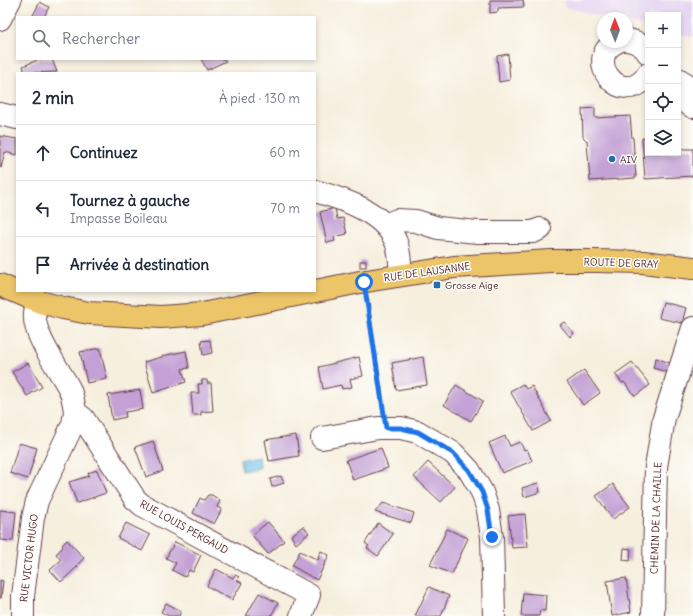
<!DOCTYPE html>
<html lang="fr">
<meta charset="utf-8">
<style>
:root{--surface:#fff;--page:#f6f6f7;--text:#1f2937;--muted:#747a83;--line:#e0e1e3}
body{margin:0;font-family:Delius,sans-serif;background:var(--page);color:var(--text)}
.controls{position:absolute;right:12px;top:12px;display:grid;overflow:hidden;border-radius:0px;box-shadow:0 2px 6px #0003}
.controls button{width:36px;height:36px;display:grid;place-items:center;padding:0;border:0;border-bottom:1px solid var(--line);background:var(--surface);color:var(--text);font:20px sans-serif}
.compass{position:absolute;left:597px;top:12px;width:36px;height:36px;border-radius:50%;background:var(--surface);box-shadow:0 2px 6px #0003;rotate:359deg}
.stop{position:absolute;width:12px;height:12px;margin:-9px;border:3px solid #1a73e8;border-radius:50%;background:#fff}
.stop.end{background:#1a73e8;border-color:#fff;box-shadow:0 1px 4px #0008}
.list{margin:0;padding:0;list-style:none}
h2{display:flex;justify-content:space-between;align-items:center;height:52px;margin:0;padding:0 16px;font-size:17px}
h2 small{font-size:13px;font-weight:400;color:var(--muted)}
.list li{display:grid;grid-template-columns:26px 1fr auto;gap:12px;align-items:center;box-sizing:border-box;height:56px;padding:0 16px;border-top:1px solid var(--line)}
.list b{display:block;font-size:15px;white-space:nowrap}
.list p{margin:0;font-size:13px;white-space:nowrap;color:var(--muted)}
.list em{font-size:13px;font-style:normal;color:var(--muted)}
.icon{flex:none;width:22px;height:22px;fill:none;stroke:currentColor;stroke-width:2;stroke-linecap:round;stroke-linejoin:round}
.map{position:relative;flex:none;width:693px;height:616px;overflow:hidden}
.search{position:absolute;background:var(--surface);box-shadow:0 2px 6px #0003;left:16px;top:16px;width:300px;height:44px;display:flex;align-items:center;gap:10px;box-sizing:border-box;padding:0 14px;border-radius:0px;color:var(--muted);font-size:15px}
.panel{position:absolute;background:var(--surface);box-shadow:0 2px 6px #0003;left:16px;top:72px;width:300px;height:220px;border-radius:0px}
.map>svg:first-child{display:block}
</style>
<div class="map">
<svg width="693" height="616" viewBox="0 0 693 616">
<rect width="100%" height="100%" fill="#fdfcf7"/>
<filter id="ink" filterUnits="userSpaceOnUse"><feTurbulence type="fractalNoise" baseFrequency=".025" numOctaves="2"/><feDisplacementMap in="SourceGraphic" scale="8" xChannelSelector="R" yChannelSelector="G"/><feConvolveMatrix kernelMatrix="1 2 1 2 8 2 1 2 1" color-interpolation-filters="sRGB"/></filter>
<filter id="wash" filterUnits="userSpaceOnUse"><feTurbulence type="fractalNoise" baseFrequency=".012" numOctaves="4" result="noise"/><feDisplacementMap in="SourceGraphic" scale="16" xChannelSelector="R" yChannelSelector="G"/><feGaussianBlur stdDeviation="0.9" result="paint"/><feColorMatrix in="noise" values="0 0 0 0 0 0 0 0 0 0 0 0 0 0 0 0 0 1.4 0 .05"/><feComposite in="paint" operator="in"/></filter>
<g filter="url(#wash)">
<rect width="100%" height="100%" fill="#f6efde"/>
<!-- built -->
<polygon fill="#e3d3f2" points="565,0 693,0 693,37 678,34 678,15 648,15 648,27 627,22 627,18 609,18 564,7"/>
<!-- water -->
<polygon fill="#6ec2eb" stroke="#5c708b" points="258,456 259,468 242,471 240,459"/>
<g id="blocks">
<!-- building -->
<g fill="#c3a0d5">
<polygon points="490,0 523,0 524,7 498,8 498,12 490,13"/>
<polygon points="40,2 49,7 44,17 32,17"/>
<polygon points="508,54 510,80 499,82 497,56"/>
<polygon points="37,59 52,59 57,72 25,73 23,66 38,60"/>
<polygon points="201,59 224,59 226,61 207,70"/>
<polygon points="595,108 595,118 630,116 632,138 633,138 636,178 590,181 587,141 583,137 582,109"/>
<polygon points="0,136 17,139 17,155 5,152 1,168 0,167"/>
<polygon points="678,136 680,136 682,149 693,149 693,176 645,179 642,138 648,138 648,153 678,153"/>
<polygon points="335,208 337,219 343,218 347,234 334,237 335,241 327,243 320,212"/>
<rect x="360" y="261" width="6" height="6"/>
<polygon points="663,302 686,308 682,323 659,318"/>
<polygon points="564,322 574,333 570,337 560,325"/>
<polygon points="210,340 212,353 203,355 201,341"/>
<polygon points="100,348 107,379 87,383 80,352"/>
<polygon points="186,351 189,368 182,369 186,382 153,393 144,362 162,357 162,356"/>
<polygon points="359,357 363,376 350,379 352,387 342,389 341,385 323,389 319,367"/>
<polygon points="423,357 427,385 396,390 392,363"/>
<polygon points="656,358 670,363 667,372 653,368"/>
<polygon points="632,362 650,385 635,396 624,382 622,383 615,374"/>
<polygon points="28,363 42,387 27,396 12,372"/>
<polygon points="584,370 600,393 583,405 567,382"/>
<polygon points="202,380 207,380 207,383 211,383 213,411 201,412 201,415 193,415 191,393 199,393 198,384 202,384"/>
<polygon points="523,384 526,389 532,386 551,421 533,431 510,391"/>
<polygon points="456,385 483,401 471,421 444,405"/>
<polygon points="140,390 143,409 125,412 126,417 112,420 108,395"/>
<polygon points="296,435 299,456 269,461 265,440"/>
<polygon points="505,436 510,446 520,442 524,450 527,449 532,461 502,473 489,443"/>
<polygon points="153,441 163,471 146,477 135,447"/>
<polygon points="19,443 37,448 28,479 10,473"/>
<polygon points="381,448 388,468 353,480 346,460"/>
<polygon points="428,462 455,487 441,502 414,477"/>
<polygon points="97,470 106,493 77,503 69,482 89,476 88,473"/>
<polygon points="281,476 284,483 272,487 270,479"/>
<polygon points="538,483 540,492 524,497 522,488"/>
<polygon points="613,484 630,507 613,519 596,496"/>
<polygon points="208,495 212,495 218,499 220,501 217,507 222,509 214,524 193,513 200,498 204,500"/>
<polygon points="383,503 414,513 411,523 375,512"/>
<polygon points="0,510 16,512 13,541 0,540"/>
<polygon points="525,514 528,547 512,548 508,516"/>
<polygon points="268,522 284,541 268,554 252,535"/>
<polygon points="126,523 150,535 142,551 118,538"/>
<polygon points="378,523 393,534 378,556 367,548 369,546 365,543"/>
<polygon points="303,526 309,533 296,544 291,536"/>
<polygon points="447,529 468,538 452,574 430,565"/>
<polygon points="67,540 84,558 77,565 78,566 61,582 50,570 61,560 56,554 63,547 62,545"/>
<polygon points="175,542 201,555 193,572 189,570 185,577 172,570 176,563 166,558"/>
<polygon points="624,548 631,549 630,561 623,560"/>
<polygon points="300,551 318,560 319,558 318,557 321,551 329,555 317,580 292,566"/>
<polygon points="216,569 233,578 235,575 239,577 237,580 242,583 232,600 207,586"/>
<polygon points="626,578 631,612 612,616 607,581"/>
<polygon points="0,580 3,581 1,598 0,598"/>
<polygon points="429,587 449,596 441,616 415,616"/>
<polygon points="259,593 278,603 271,616 246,616"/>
<polygon points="523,593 546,595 545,611 540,610 539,616 521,616"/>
<polygon points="166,603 181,611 179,616 169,616 161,612"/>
</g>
</g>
</g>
<g filter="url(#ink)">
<use href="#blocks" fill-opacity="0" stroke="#643e46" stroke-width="1"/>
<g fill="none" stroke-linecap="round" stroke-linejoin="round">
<defs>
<g id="minor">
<polyline points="0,19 10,0"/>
<path d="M627 40C636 41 643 45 648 53"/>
<path d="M617 42C581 58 623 112 648 74"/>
<polyline points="678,79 693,88"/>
<polyline points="678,97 693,107"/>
<polyline points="0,114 17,118"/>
<path d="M315 191C343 199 384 212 396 242 400 251 400 265 401 275"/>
<polyline points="385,225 397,220 416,221 438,228 477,232 533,232 540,229"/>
<path d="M40 302C38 306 35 309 35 313 32 334 59 369 69 388 73 396 74 404 75 412L83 418 135 499 142 505 309 595 301 616"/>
<polyline points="322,438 378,428 401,428 418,432 453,453 469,470 482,492 488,510 492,537 494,616"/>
<polyline points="23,616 23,596 33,518 37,501 73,424 75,412"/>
<polyline points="653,616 656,467 664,418 693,328"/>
</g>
<polyline id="major" points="0,285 40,302 63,308 89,313 161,317 202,314 360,282 454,267 550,261 596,261 643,262 693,268"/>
</defs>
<!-- minor casing -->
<use href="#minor" stroke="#643e46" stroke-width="24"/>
<!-- major casing -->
<use href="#major" stroke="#643e46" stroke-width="24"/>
<!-- path -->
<polyline stroke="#643e46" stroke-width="2.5" stroke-dasharray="3 3" stroke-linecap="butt" points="367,298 383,410"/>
<!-- minor -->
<use href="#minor" stroke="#fff" stroke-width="22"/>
<!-- major -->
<use href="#major" stroke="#edc569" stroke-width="22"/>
</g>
</g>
<g fill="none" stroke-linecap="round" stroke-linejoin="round" filter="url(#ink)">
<!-- route -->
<polyline stroke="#1a73e8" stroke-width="5" points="364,282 386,428 401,428 418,432 453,453 469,470 482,492 488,510 492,537"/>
</g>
<!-- markers -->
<g fill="#1f6fb2" stroke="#fdfcf7" stroke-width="1.5">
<circle cx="612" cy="159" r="4"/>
<rect x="433" y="281" width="8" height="8" rx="2"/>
</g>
<g text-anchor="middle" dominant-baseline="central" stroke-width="3" stroke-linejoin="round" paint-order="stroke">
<!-- poi labels -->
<g font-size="10" fill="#4a1f2b" stroke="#fdfcf7" text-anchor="start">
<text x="620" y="159">AIV</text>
<text x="445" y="285">Grosse Aige</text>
</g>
<!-- street labels -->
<g font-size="10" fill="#4a1f2b" stroke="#fdfcf7">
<text transform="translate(621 263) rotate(2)">ROUTE DE GRAY</text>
<text transform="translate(427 272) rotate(-8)">RUE DE LAUSANNE</text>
<text transform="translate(656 518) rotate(-88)">CHEMIN DE LA CHAILLE</text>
<text transform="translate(184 527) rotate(29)">RUE LOUIS PERGAUD</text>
<text transform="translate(29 558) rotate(-83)">RUE VICTOR HUGO</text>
</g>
</g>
</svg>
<div class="controls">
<button>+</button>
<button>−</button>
<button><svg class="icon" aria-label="locate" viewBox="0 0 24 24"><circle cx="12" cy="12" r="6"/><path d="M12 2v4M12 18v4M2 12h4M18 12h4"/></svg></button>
<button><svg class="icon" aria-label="layers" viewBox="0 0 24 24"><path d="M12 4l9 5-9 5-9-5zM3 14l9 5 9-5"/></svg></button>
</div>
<svg class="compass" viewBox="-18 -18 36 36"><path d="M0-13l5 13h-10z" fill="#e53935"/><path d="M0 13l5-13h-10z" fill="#747a83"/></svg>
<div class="stop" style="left:364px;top:282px"></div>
<div class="stop end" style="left:492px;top:537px"></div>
<div class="search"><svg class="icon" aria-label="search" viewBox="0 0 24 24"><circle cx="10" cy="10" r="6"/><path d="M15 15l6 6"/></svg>Rechercher</div>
<section class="panel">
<h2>2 min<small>À pied · 130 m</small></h2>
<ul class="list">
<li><svg class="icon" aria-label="ahead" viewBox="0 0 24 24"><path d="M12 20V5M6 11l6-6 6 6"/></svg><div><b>Continuez</b></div><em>60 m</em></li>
<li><svg class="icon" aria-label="left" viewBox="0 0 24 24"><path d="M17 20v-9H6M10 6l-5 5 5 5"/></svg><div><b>Tournez à gauche</b><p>Impasse Boileau</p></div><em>70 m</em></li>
<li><svg class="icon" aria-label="arrive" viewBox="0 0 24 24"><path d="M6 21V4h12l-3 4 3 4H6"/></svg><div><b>Arrivée à destination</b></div></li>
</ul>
</section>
</div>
